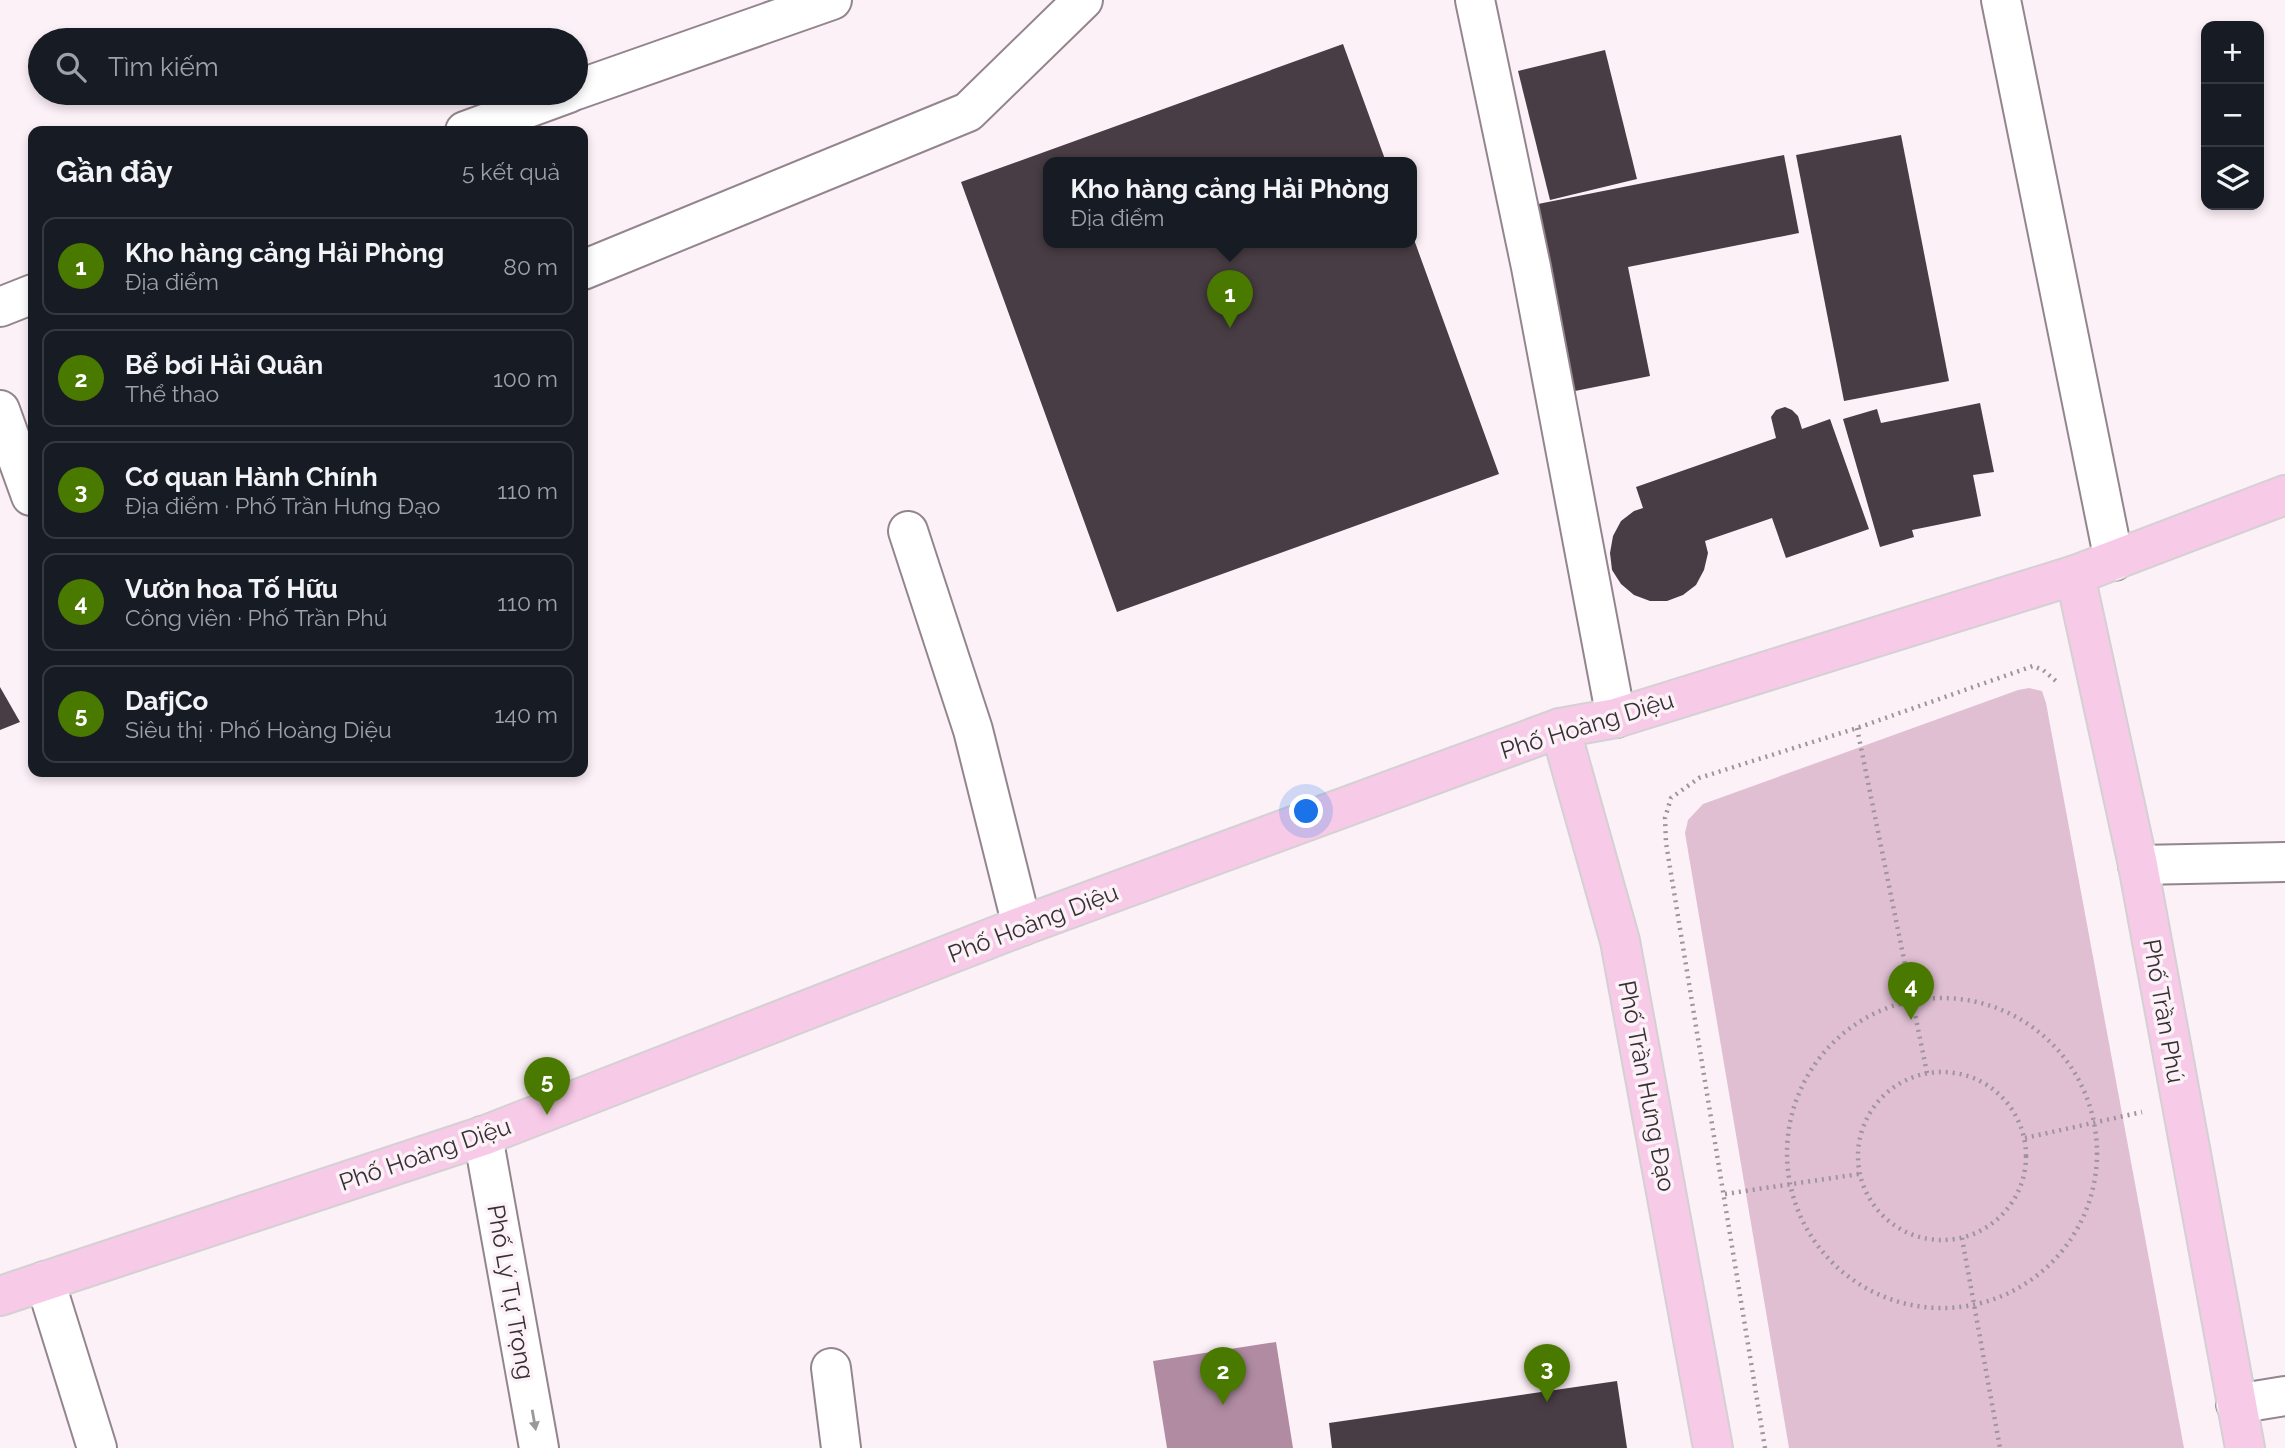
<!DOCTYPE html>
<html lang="vi">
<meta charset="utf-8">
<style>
:root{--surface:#171b24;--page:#20242c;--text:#f1f3f6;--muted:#9ea1a6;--line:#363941;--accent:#4a7900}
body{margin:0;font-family:Raleway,sans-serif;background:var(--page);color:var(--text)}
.controls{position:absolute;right:21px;top:21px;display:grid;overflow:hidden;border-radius:14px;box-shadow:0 4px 10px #0003}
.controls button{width:63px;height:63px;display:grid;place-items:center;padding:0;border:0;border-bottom:2px solid var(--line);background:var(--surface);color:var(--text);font:35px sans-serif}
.you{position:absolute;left:1307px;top:812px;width:24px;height:24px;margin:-18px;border:5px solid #fff;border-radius:50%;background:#1a73e8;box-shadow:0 0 0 10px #1a73e833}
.badge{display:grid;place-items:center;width:46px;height:46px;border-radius:50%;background:var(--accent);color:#fff;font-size:23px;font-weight:700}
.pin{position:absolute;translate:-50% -58px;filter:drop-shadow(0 2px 4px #0008)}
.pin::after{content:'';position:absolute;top:37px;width:24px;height:21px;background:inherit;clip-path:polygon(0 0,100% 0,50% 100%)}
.popup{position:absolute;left:1043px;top:157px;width:374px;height:91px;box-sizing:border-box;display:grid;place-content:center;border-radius:14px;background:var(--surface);filter:drop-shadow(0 2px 5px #0005);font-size:23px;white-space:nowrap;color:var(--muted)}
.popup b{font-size:26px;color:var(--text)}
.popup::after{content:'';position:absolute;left:50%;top:100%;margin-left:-14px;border:14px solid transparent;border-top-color:var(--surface)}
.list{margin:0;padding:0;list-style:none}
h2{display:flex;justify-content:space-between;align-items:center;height:91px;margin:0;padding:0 28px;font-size:30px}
h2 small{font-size:23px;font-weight:400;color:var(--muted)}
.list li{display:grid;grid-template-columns:46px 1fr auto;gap:21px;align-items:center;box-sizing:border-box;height:98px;margin:0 14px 14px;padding:0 14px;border:2px solid var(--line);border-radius:14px}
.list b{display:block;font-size:26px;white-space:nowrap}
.list p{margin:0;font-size:23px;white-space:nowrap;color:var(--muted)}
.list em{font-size:23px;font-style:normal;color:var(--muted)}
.icon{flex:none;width:38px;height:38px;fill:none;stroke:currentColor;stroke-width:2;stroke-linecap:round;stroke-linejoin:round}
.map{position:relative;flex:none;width:2285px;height:1448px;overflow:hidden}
.search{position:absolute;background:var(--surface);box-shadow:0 4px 10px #0003;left:28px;top:28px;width:560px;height:77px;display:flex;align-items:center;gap:18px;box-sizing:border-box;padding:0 24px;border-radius:38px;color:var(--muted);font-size:26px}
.panel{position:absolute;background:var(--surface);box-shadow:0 4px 10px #0003;left:28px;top:126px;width:560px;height:651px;border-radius:14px}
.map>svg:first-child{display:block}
</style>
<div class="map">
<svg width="2285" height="1448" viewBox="0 0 2285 1448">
<rect width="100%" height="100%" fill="#fdf1f8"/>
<!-- green -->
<polygon fill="#e0bfd3" points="2029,688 2042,691 2046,703 2184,1448 1789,1448 1685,833 1688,820 1703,804 2018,690"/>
<!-- water -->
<polygon fill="#b08ba2" points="1276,1342 1293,1448 1167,1448 1153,1361"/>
<!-- building -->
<g fill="#483d44">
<polygon points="1343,44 1386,162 1048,162 1048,242 1412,242 1412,234 1499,474 1117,612 961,182"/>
<polygon points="1605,50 1637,179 1550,200 1518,71"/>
<polygon points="1901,135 1949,381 1844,401 1796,155"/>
<polygon points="1784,155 1799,233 1628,267 1650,376 1565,393 1528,206"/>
<polygon points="1980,403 1994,472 1973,475 1981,516 1912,530 1914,537 1880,547 1843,419 1877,409 1881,423"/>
<polygon points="1785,407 1792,410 1798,416 1802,429 1830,419 1869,529 1786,558 1772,518 1705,541 1708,553 1704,570 1696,585 1683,595 1667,601 1650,601 1634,595 1621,584 1612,570 1610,553 1613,536 1621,521 1634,511 1643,508 1636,487 1776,438 1771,417 1776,410"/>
<polygon points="0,687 20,722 0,730"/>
<polygon points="1617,1381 1627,1448 1332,1448 1329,1423"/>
</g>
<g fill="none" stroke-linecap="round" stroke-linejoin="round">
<defs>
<g id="minor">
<polyline points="1475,0 1531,267 1616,718"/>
<polyline points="2001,0 2114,561"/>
<polyline points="576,90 832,0"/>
<polyline points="465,131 569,93"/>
<polyline points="583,270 968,112 1083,0"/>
<polyline points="0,307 33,294"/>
<polyline points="0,410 31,496 33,496"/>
<polyline points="908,531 973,730 1022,926"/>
<polyline points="2138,865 2285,862"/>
<polyline points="483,1136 539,1448"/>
<polyline points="45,1281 97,1448"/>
<polyline points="831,1368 841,1448"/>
<polyline points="2236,1404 2285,1396"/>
</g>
<g id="major">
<polyline points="2075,575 2138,865 2245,1448"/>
<polyline points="1560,728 1620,941 1713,1448"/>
<polyline points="0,1296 483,1136 1022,926 1560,728 1616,718 2075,575 2285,495"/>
</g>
</defs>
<!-- minor casing -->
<use href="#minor" stroke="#93858d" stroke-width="42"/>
<!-- major casing -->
<use href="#major" stroke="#d3d1d2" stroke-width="42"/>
<!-- path -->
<g stroke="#9e959a" stroke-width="4.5" stroke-dasharray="2 5" stroke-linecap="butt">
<polyline points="1857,728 1927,1073"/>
<circle cx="1942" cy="1153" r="155"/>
<circle cx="1942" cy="1156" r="84"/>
<polyline points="2025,1138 2142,1112"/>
<polyline points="1725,1194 1859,1174"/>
<polyline points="1962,1238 2000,1448"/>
<polyline points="1765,1448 1666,843 1665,818 1671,798 1699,778 1857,728 2033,666 2043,670 2056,681"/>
</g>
<!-- minor -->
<use href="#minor" stroke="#fff" stroke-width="38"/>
<!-- major -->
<use href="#major" stroke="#f7cae7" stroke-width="38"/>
</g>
<!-- one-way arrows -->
<defs><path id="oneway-solid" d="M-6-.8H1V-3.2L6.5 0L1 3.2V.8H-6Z" transform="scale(1.75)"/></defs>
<use fill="#9a9899" href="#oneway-solid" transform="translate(534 1420) rotate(80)"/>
<g text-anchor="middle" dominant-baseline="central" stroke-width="7" stroke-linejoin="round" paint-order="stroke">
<!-- street labels -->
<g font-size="24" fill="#353033" stroke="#fdf1f8">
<text transform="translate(1587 725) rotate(-17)">Phố Hoàng Diệu</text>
<text transform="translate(1033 923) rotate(-21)">Phố Hoàng Diệu</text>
<text transform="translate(2164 1011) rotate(80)">Phố Trần Phú</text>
<text transform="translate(1647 1086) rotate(79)">Phố Trần Hưng Đạo</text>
<text transform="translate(425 1154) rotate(-19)">Phố Hoàng Diệu</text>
<text transform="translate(511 1292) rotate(80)">Phố Lý Tự Trọng</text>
</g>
</g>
</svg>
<div class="controls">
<button>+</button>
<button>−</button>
<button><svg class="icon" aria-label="layers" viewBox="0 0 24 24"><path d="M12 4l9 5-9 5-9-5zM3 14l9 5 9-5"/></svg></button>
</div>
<div class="you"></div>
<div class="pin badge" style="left:1230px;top:328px">1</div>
<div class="popup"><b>Kho hàng cảng Hải Phòng</b>Địa điểm</div>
<div class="pin badge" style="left:1223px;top:1405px">2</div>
<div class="pin badge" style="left:1547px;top:1402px">3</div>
<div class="pin badge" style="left:1911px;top:1020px">4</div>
<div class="pin badge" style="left:547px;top:1115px">5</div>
<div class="search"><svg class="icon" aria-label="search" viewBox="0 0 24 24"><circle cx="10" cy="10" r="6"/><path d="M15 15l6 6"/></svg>Tìm kiếm</div>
<section class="panel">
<h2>Gần đây<small>5 kết quả</small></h2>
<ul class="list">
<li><span class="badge">1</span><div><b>Kho hàng cảng Hải Phòng</b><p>Địa điểm</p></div><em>80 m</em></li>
<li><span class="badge">2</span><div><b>Bể bơi Hải Quân</b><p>Thể thao</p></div><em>100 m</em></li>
<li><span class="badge">3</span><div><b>Cơ quan Hành Chính</b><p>Địa điểm · Phố Trần Hưng Đạo</p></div><em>110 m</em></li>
<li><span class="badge">4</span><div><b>Vườn hoa Tố Hữu</b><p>Công viên · Phố Trần Phú</p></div><em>110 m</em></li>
<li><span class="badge">5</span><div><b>DafjCo</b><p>Siêu thị · Phố Hoàng Diệu</p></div><em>140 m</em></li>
</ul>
</section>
</div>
